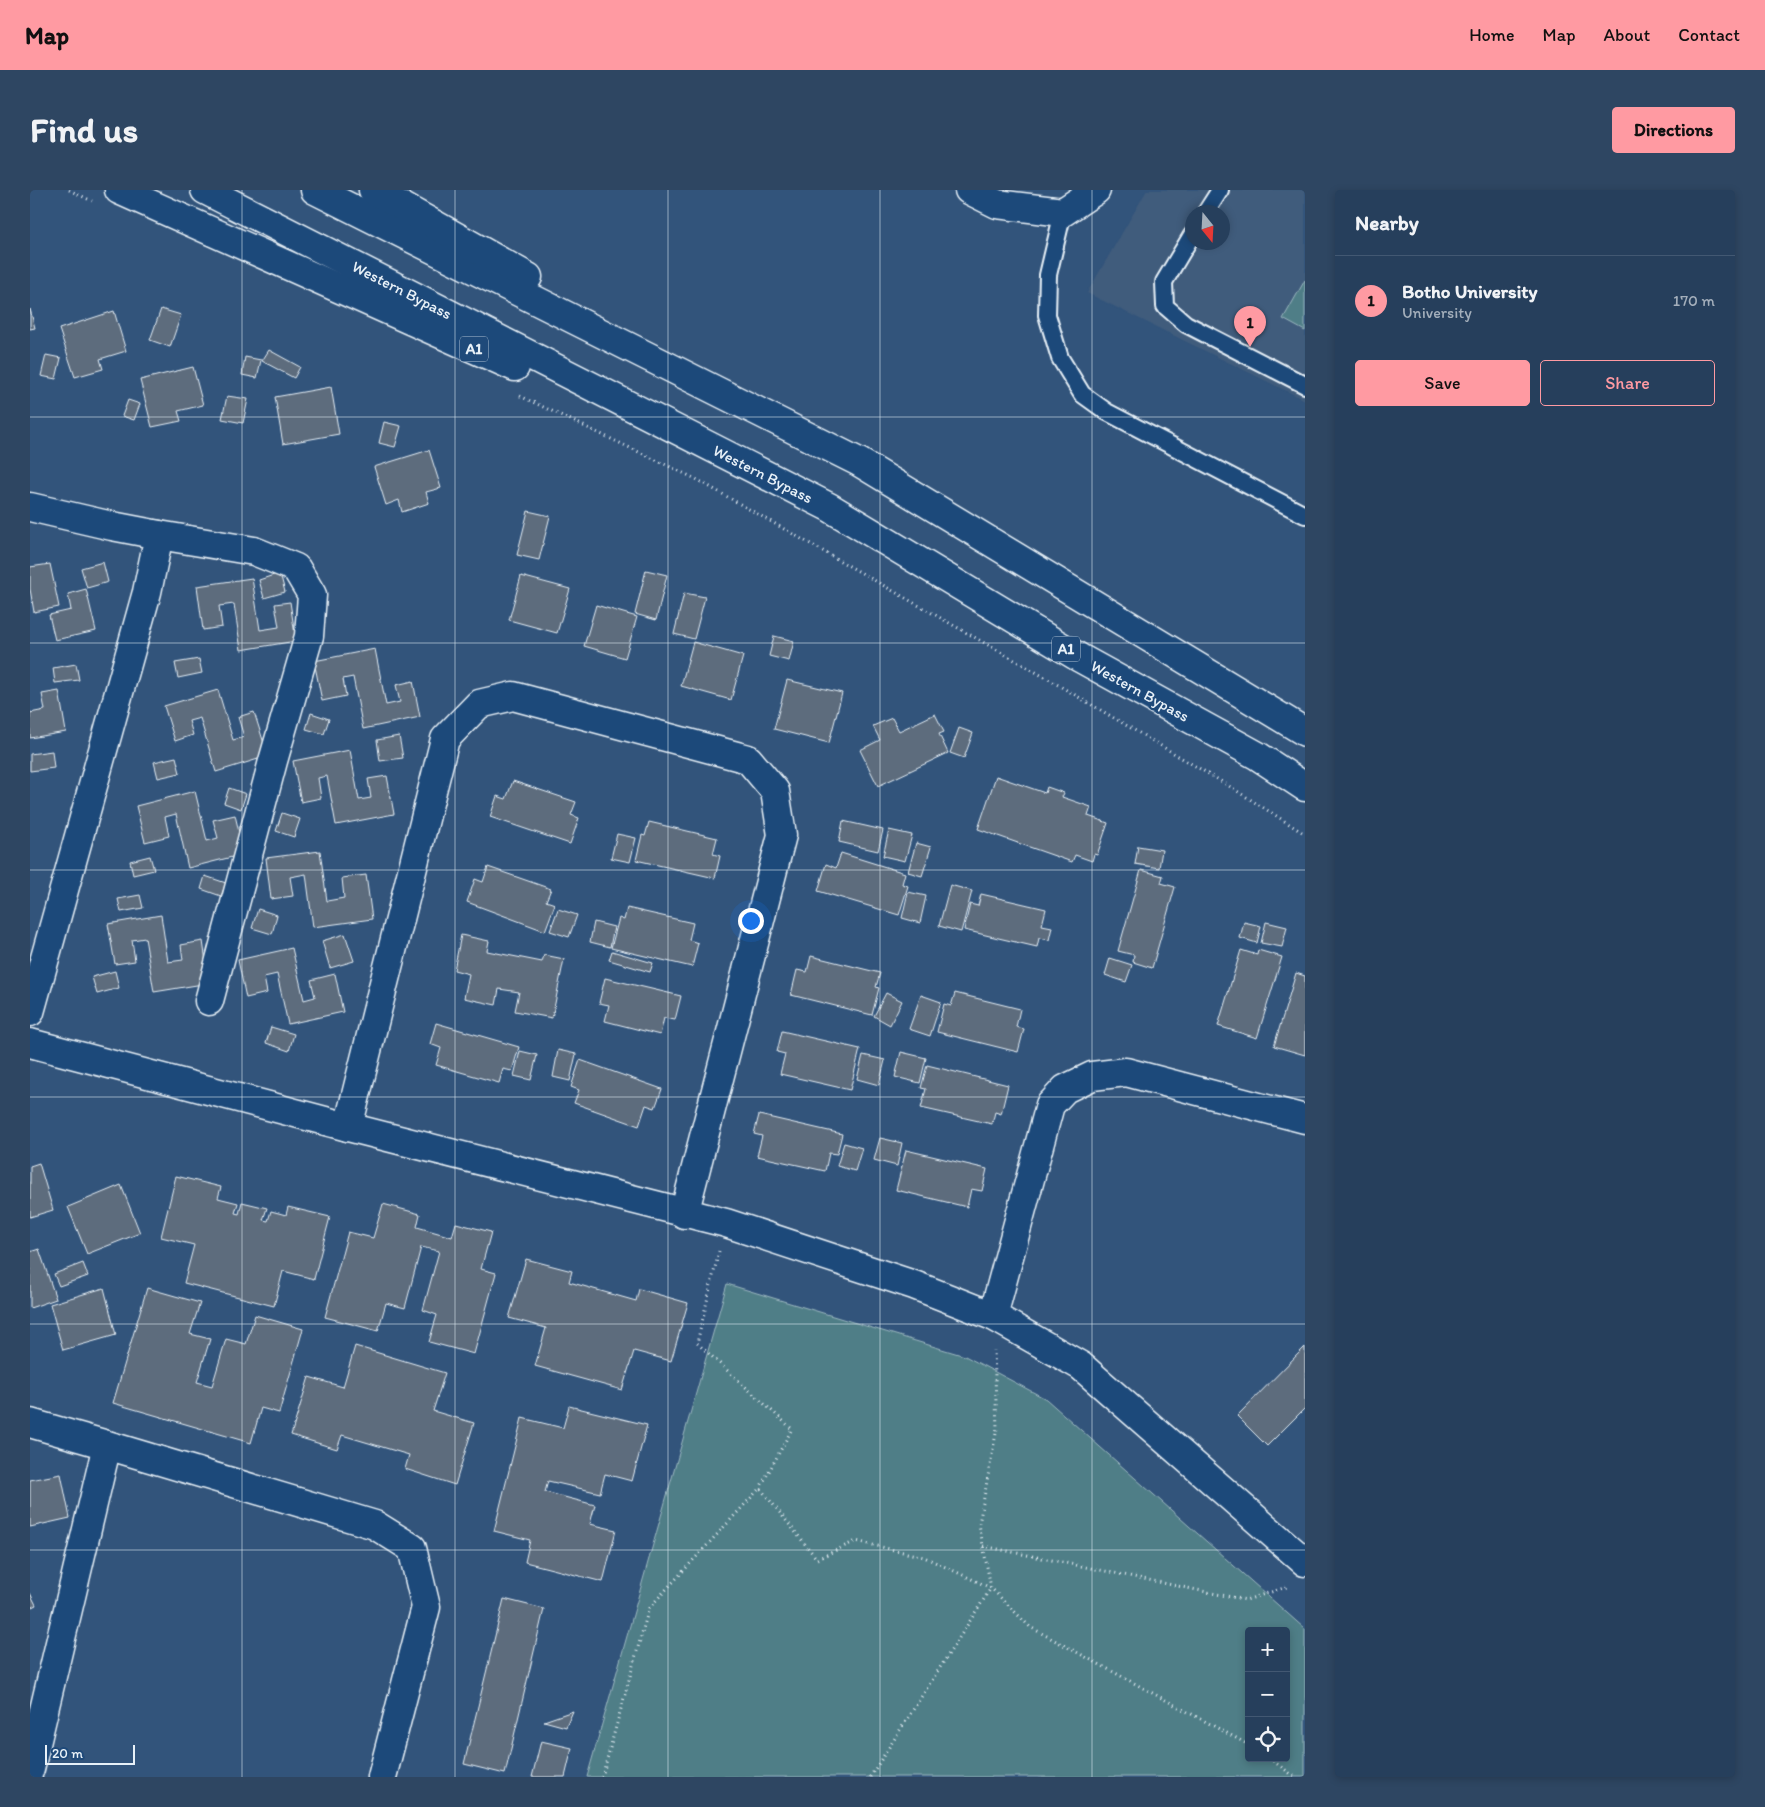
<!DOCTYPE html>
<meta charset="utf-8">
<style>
:root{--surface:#263f5c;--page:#2e4662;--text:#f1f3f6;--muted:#a4afbb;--line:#425872;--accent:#ff9aa2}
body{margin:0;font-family:Itim,sans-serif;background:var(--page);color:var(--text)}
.controls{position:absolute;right:15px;bottom:15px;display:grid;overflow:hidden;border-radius:5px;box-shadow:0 2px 8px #0003}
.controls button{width:45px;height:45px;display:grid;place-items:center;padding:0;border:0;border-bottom:1px solid var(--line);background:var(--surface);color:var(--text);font:25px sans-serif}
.compass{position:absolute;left:1155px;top:15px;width:45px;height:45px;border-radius:50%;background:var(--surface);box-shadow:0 2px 8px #0003;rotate:162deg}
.scale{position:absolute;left:15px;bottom:12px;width:90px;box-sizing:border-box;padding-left:5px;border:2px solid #e8f1f8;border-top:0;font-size:14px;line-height:18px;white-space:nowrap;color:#e8f1f8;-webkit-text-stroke:4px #1f4a7a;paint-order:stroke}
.you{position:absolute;left:720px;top:730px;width:18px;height:18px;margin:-12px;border:4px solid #fff;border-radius:50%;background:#1a73e8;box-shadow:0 0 0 8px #1a73e833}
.badge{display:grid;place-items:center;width:32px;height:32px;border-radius:50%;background:var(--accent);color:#111;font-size:16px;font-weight:700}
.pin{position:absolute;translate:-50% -41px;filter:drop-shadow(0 1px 2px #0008)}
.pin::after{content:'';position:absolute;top:26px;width:18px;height:15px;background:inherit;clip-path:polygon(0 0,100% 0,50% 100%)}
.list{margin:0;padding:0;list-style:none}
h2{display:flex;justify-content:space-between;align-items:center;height:65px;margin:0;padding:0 20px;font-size:21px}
h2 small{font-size:16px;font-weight:400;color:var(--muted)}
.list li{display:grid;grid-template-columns:32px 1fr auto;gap:15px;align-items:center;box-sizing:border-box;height:90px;padding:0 20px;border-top:1px solid var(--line)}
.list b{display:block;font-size:19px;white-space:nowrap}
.list p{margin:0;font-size:16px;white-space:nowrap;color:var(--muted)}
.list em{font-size:16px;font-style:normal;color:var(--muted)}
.actions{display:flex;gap:10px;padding:15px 20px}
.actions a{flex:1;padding:11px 0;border:1px solid var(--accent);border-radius:5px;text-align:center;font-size:18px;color:var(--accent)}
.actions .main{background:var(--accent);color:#111}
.icon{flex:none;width:28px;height:28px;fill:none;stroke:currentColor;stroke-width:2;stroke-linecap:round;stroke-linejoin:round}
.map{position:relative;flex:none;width:1275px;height:1587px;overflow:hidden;border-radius:5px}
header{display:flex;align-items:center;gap:30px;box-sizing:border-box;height:70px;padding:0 25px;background:var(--accent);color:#111}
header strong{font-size:24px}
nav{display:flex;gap:28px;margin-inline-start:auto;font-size:18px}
.intro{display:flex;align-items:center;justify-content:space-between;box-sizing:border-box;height:120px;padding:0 30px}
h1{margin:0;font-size:35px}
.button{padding:12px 22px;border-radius:5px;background:var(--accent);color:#111;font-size:18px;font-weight:700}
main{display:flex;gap:30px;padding:0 30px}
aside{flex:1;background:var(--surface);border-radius:5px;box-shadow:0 2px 8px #0003}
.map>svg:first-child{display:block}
</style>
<header>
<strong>Map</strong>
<nav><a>Home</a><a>Map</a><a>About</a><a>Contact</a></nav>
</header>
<div class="intro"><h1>Find us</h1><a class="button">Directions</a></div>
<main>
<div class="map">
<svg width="1275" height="1587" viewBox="0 0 1275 1587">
<rect width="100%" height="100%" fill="#32547b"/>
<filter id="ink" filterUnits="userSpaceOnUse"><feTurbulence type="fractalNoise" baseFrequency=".02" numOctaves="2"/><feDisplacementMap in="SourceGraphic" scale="10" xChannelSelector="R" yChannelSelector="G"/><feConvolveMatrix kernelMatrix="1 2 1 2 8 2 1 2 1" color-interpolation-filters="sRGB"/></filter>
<g filter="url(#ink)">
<!-- built -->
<path fill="#3f5b7c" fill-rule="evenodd" d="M1117 0H1275V210L1057 103ZM1162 22H1192V52H1162Z"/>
<!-- green -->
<g fill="#507e87" stroke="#9cb8c0" fill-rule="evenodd">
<polygon points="1275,90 1275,141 1253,129"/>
<path d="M697 1094 935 1166 1016 1209 1275 1439V1587H557ZM1219 1441H1256V1568H1219Z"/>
</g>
<!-- building -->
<g fill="#5d6c7d" stroke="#e8f1f8">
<polygon points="0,119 5,138 0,139"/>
<polygon points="131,119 151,125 140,157 120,150"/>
<polygon points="84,121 96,161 70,169 73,179 45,187 29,139"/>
<polygon points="239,160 270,177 264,188 232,171"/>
<polygon points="16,165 31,168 26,189 11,186"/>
<polygon points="215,167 231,170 227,188 212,185"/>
<polygon points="163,177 173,215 148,221 151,231 122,237 110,190"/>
<polygon points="301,197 309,244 253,254 245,207"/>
<polygon points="197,206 218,209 213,233 192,229"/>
<polygon points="98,210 110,214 104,230 92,226"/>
<polygon points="354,232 371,236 365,257 349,253"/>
<polygon points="399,260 411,298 396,302 399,313 372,322 369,310 356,315 344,277"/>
<polygon points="498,321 520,326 509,370 487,365"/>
<polygon points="73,372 78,392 57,398 51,378"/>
<polygon points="20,374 29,417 4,422 0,399 0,377"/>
<polygon points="616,380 637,385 626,430 605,424"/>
<polygon points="250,383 255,402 234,408 229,390"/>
<polygon points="491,386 540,399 527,443 479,430"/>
<polygon points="222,388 230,440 249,437 245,414 260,412 266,451 211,460 204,414 189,416 192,437 173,440 167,396"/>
<polygon points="56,399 66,441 25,450 19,425 41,420 38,404"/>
<polygon points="654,403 675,407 664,449 644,444"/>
<polygon points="566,415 607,427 595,468 554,456"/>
<polygon points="744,446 764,451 759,471 739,466"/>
<polygon points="663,452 713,466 701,510 651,496"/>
<polygon points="345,459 356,515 370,512 366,495 383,491 390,527 333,539 323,487 313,489 316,506 292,511 284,471"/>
<polygon points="169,469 172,483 148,488 145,473"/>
<polygon points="46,474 49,490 25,493 23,478"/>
<polygon points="757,490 812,503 799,553 744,539"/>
<polygon points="188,500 203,550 214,547 208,527 224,522 238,566 186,582 170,528 159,531 163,545 145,551 134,516"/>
<polygon points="29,501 36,542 0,548 0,521 0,523 15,520 12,504"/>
<polygon points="281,523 299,529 294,544 276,539"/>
<polygon points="905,524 914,542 909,544 918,563 848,596 830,560 850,550 843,536 862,528 869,541"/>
<polygon points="929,538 943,543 934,568 920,563"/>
<polygon points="369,546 373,568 350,571 347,550"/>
<polygon points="320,560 329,610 341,608 338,589 357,586 364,624 306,635 297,586 288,588 291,608 271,612 263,571"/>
<polygon points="22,561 24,578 0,581 0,564"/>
<polygon points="146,567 150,583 128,588 124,572"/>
<polygon points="966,586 1015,603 1017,597 1034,603 1032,607 1061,617 1058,626 1078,633 1067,665 1064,664 1062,671 1045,665 1042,672 948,639"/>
<polygon points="483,591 546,612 541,625 549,628 540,654 460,627 467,606 476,609"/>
<polygon points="199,598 216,604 211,619 194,613"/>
<polygon points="165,601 177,651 188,648 183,630 205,625 214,664 158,678 146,624 135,627 139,646 115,652 106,616"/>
<polygon points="252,623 270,629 264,647 246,641"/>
<polygon points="813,631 853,640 848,661 809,652"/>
<polygon points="619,632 687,648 683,664 690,666 685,688 606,670 612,645 615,646"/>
<polygon points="859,640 882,645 875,671 853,666"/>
<polygon points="587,644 606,648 600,672 581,668"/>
<polygon points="886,653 901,657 892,686 878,682"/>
<polygon points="1108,656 1132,660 1129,678 1105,674"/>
<polygon points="290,661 297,711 314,708 312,688 336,685 342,729 283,737 276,684 260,687 263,706 241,709 236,668"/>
<polygon points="811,663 875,683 872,694 878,696 869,725 788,701 796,674 806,678"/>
<polygon points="120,666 124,680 103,685 100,671"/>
<polygon points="458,677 521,699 516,711 525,714 515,741 437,712 445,689 453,692"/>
<polygon points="1111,680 1133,686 1131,693 1145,697 1122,778 1103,772 1104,765 1088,761"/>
<polygon points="175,686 196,693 191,706 171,699"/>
<polygon points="920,695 942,701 931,742 909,736"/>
<polygon points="878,702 896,706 890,733 872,728"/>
<polygon points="951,704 1016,719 1012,735 1022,737 1019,750 1009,748 1007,757 934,740 940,714 948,716"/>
<polygon points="110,705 113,718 91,722 88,709"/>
<polygon points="597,718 663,733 659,750 668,753 662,777 581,758 589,728 594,730"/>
<polygon points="228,719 247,725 242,744 222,738"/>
<polygon points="528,719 547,725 539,747 520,741"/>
<polygon points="131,725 138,772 153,770 151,755 173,751 179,793 124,802 115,748 102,750 105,771 85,774 78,734"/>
<polygon points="564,732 584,737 580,757 560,752"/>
<polygon points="1214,732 1231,736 1227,753 1210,748"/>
<polygon points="1236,732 1257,737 1252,757 1231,753"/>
<polygon points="315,744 324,771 300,778 292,751"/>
<polygon points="431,745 459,751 457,761 512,772 514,765 534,769 522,828 485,821 489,802 469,799 466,815 434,808 439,784 424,780"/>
<polygon points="262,758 274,810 285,807 281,790 305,784 313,822 258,834 247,784 234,787 237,803 216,808 208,770"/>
<polygon points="1211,760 1227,765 1228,760 1252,767 1227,848 1188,836"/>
<polygon points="582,761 623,773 620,782 579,770"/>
<polygon points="781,766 850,783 846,797 849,798 842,825 761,805 767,780 777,782"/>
<polygon points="1080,768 1102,775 1096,792 1075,785"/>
<polygon points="85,781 89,798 67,804 62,787"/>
<polygon points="1266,783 1275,786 1275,865 1244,856"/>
<polygon points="575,788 651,806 645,830 634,828 630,845 575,831 579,815 569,813"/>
<polygon points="856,803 872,811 860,835 844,826"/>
<polygon points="925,803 990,819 986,837 994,839 988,862 907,842 914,814 921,816"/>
<polygon points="891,805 911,812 900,846 879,839"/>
<polygon points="406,833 489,857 482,881 473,879 469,893 406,875 411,858 400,854"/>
<polygon points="241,837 264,844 259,861 236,853"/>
<polygon points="752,841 830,859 820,900 750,884 755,864 747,862"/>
<polygon points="528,860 546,864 540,891 523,887"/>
<polygon points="490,861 507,865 501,890 484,886"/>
<polygon points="871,862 896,868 890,893 865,887"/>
<polygon points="833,865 855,870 849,895 827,889"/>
<polygon points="550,870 632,899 625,918 616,915 609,936 544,913 549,900 541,897"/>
<polygon points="897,875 978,895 971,924 965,922 962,934 891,918 896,899 891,898"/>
<polygon points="729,925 812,944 807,964 799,963 795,981 727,966 732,946 724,944"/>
<polygon points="850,948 872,953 867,976 844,970"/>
<polygon points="814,953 832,958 825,981 807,976"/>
<polygon points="876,960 957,979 952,1001 941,999 937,1017 866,1000"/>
<polygon points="9,973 23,1020 0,1027 0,976"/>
<polygon points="146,986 191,997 188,1008 208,1013 205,1023 209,1024 212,1012 237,1018 233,1030 238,1031 241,1021 256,1025 258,1017 300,1027 284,1089 253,1081 244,1116 154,1093 164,1055 131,1047"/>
<polygon points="91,995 110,1043 57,1064 38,1017"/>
<polygon points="353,1014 390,1024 387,1037 422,1047 426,1033 461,1042 451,1079 466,1083 444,1164 399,1152 407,1125 393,1120 409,1061 391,1057 375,1118 356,1113 348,1141 295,1127 318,1042 343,1048"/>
<polygon points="9,1059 26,1109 0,1118 0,1062"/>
<polygon points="496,1069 542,1081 539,1092 606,1111 609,1099 658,1113 641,1171 604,1161 592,1200 505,1176 516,1138 479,1128"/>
<polygon points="53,1073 58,1086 29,1096 24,1084"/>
<polygon points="74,1098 86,1145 33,1160 20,1114"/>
<polygon points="117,1098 170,1113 160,1144 180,1149 167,1192 182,1196 196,1149 216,1154 225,1125 273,1139 249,1223 231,1218 221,1253 83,1213"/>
<polygon points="325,1156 415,1183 403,1221 444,1233 425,1295 375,1279 379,1265 312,1245 307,1259 261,1245 279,1187 313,1197"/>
<polygon points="1275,1157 1275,1218 1237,1256 1207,1226"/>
<polygon points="539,1216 617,1235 602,1291 575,1284 570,1303 518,1291 515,1302 565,1315 560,1334 586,1340 573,1392 495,1372 500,1350 464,1341 492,1228 533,1238"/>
<polygon points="31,1284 40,1328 0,1337 0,1290"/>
<polygon points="0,1403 6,1415 0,1418"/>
<polygon points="474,1409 514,1419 475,1584 434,1574"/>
<polygon points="543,1521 536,1537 514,1531"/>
<polygon points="511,1551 542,1558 535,1587 502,1587"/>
</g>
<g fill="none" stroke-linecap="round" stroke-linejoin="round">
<defs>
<g id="service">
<polyline points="1033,22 1018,85 1017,125 1030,168 1052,204 1077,222 1275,325"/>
<polyline points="1176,22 1190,0"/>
<polyline points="1162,45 1134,92 1135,116 1156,134 1275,195"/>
</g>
<g id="minor">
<polyline points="939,0 967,14 1033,22 1066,0"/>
<polyline points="0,317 82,336 129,345 117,402 0,822"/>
<polyline points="129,345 224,361 266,378 282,405 279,446 243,571 179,811"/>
<polyline points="0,853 318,937 696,1033 884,1095 963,1126 1051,1176 1275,1372"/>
<polyline points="318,937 415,549 449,514 483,506 718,569 745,601 752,645 654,1024"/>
<polyline points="963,1126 1020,915 1035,899 1062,886 1096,882 1275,929"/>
<polyline points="0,1233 77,1255 345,1335 382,1358 396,1417 352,1587"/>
<polyline points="0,1579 77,1255"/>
</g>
<g id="trunk">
<polyline points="89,0 485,177"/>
<polyline points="175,0 799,317 1050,468 1228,566 1275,597"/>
<polyline points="285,0 829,272 1275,542"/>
<polyline points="343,0 498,87"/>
</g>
</defs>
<!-- service casing -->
<use href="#service" stroke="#e8f1f8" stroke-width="20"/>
<!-- minor casing -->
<use href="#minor" stroke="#e8f1f8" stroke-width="31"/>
<!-- trunk casing -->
<use href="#trunk" stroke="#e8f1f8" stroke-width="31"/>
<!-- path -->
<g stroke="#e8f1f8" stroke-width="3" stroke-dasharray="1 4" stroke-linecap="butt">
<polyline points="39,0 62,11"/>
<polyline points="490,206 666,289 1018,489 1199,596 1275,644"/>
<polyline points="689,1061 667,1153 762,1239 730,1298"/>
<polyline points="953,1356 1216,1410 1260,1396"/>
<polyline points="1239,1568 1265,1587"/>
<polyline points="572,1587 619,1418 730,1298 787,1369 826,1351 894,1367 961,1398 1000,1437 1219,1555"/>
<polyline points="840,1587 961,1398 949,1334 967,1238 964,1160"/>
</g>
<!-- service -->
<use href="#service" stroke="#1f4a7a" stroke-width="16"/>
<!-- minor -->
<use href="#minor" stroke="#1f4a7a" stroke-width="28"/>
<!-- trunk -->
<use href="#trunk" stroke="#1f4a7a" stroke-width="28"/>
</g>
</g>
<!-- grid -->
<path fill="none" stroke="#e8f1f8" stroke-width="1" stroke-opacity="0.55" d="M212 0V1587M425 0V1587M638 0V1587M850 0V1587M1062 0V1587M0 227H1275M0 453H1275M0 680H1275M0 907H1275M0 1134H1275M0 1360H1275"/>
<g text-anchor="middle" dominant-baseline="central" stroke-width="4.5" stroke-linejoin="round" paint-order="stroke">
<!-- shield labels -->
<g fill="#1f4a7a" stroke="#acbfd2" stroke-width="1">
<rect x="430" y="146.5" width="28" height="25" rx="4"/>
<rect x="1022" y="446.5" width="28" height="25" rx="4"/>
</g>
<g font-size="15" font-weight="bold" fill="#e8f1f8">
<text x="444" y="159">A1</text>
<text x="1036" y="459">A1</text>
</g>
<!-- street labels -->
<g font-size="16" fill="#e8f1f8" stroke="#1f4a7a">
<text transform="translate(372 100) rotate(27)">Western Bypass</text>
<text transform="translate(733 284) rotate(27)">Western Bypass</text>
<text transform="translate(1110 501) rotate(29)">Western Bypass</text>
</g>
</g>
</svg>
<div class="controls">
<button>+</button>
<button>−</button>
<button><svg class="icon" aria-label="locate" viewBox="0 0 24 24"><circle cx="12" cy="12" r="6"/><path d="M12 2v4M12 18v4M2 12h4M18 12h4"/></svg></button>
</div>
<svg class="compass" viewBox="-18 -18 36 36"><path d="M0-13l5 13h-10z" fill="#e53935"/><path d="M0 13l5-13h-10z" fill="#a4afbb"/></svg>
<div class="scale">20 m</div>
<div class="you"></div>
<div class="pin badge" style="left:1220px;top:157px">1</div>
</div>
<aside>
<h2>Nearby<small></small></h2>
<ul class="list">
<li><span class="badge">1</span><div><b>Botho University</b><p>University</p></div><em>170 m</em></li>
</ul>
<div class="actions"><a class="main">Save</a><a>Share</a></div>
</aside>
</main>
